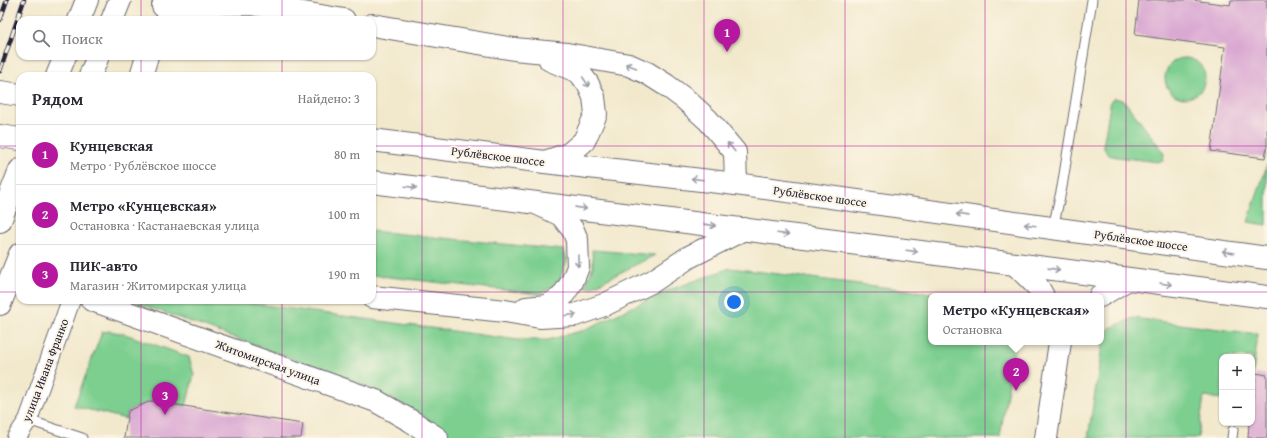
<!DOCTYPE html>
<html lang="ru">
<meta charset="utf-8">
<style>
:root{--surface:#fff;--page:#f7f7f7;--text:#2b2b33;--muted:#7c7c81;--line:#e1e1e2;--accent:#b5179e}
body{margin:0;font-family:"Gentium Book Plus",serif;background:var(--page);color:var(--text)}
.controls{position:absolute;right:12px;bottom:12px;display:grid;overflow:hidden;border-radius:8px;box-shadow:0 1px 3px #0004}
.controls button{width:36px;height:36px;display:grid;place-items:center;padding:0;border:0;border-bottom:1px solid var(--line);background:var(--surface);color:var(--text);font:20px sans-serif}
.you{position:absolute;left:734px;top:302px;width:14px;height:14px;margin:-10px;border:3px solid #fff;border-radius:50%;background:#1a73e8;box-shadow:0 0 0 6px #1a73e833}
.badge{display:grid;place-items:center;width:26px;height:26px;border-radius:50%;background:var(--accent);color:#fff;font-size:13px;font-weight:700}
.pin{position:absolute;translate:-50% -33px;filter:drop-shadow(0 1px 2px #0008)}
.pin::after{content:'';position:absolute;top:21px;width:14px;height:12px;background:inherit;clip-path:polygon(0 0,100% 0,50% 100%)}
.popup{position:absolute;left:928px;top:293px;width:176px;height:52px;box-sizing:border-box;display:grid;place-content:center;border-radius:8px;background:var(--surface);filter:drop-shadow(0 1px 3px #0005);font-size:13px;white-space:nowrap;color:var(--muted)}
.popup b{font-size:15px;color:var(--text)}
.popup::after{content:'';position:absolute;left:50%;top:100%;margin-left:-8px;border:8px solid transparent;border-top-color:var(--surface)}
.list{margin:0;padding:0;list-style:none}
h2{display:flex;justify-content:space-between;align-items:center;height:52px;margin:0;padding:0 16px;font-size:17px}
h2 small{font-size:13px;font-weight:400;color:var(--muted)}
.list li{display:grid;grid-template-columns:26px 1fr auto;gap:12px;align-items:center;box-sizing:border-box;height:60px;padding:0 16px;border-top:1px solid var(--line)}
.list b{display:block;font-size:15px;white-space:nowrap}
.list p{margin:0;font-size:13px;white-space:nowrap;color:var(--muted)}
.list em{font-size:13px;font-style:normal;color:var(--muted)}
.icon{flex:none;width:22px;height:22px;fill:none;stroke:currentColor;stroke-width:2;stroke-linecap:round;stroke-linejoin:round}
.map{position:relative;flex:none;width:1267px;height:438px;overflow:hidden}
.search{position:absolute;background:var(--surface);box-shadow:0 1px 3px #0004;left:16px;top:16px;width:360px;height:44px;display:flex;align-items:center;gap:10px;box-sizing:border-box;padding:0 14px;border-radius:12px;color:var(--muted);font-size:15px}
.panel{position:absolute;background:var(--surface);box-shadow:0 1px 3px #0004;left:16px;top:72px;width:360px;height:232px;border-radius:12px}
.map>svg:first-child{display:block}
</style>
<div class="map">
<svg width="1267" height="438" viewBox="0 0 1267 438">
<rect width="100%" height="100%" fill="#fcf5e5"/>
<filter id="ink" filterUnits="userSpaceOnUse"><feTurbulence type="fractalNoise" baseFrequency=".025" numOctaves="2"/><feDisplacementMap in="SourceGraphic" scale="8" xChannelSelector="R" yChannelSelector="G"/><feConvolveMatrix kernelMatrix="1 2 1 2 8 2 1 2 1" color-interpolation-filters="sRGB"/></filter>
<filter id="wash" filterUnits="userSpaceOnUse"><feTurbulence type="fractalNoise" baseFrequency=".012" numOctaves="4" result="noise"/><feDisplacementMap in="SourceGraphic" scale="16" xChannelSelector="R" yChannelSelector="G"/><feGaussianBlur stdDeviation="0.9" result="paint"/><feColorMatrix in="noise" values="0 0 0 0 0 0 0 0 0 0 0 0 0 0 0 0 0 1.4 0 .05"/><feComposite in="paint" operator="in"/></filter>
<g filter="url(#wash)">
<rect width="100%" height="100%" fill="#f2e9cd"/>
<!-- green -->
<g fill="#7dcf90" stroke="#507866">
<circle cx="1185" cy="78" r="20"/>
<polygon points="1115,98 1122,100 1125,102 1162,150 1164,154 1163,160 1158,162 1117,157 1108,155 1103,146 1111,100"/>
<polygon points="1267,165 1267,225 1248,222"/>
<polygon points="372,231 564,250 567,261 558,284 539,294 372,275"/>
<polygon points="592,250 655,255 592,287 585,287 593,266"/>
<polygon points="730,268 956,296 931,296 931,342 1014,342 1014,350 1000,438 454,438 416,411 355,381 129,300 227,300 518,340 548,340 584,330 664,292"/>
<polygon points="1133,318 1258,334 1252,381 1252,357 1222,357 1222,399 1204,397 1198,438 1088,438 1103,340 1110,328"/>
<polygon points="110,331 125,334 189,357 194,375 186,406 151,401 128,411 126,419 74,406 102,332"/>
</g>
<g id="blocks">
<!-- building -->
<g fill="#daa9d3">
<polygon points="1139,0 1192,0 1230,5 1231,0 1267,0 1267,145 1265,158 1211,151 1225,47 1135,35"/>
<polygon points="1256,373 1267,375 1267,438 1248,438 1249,423 1252,423 1252,404"/>
<polygon points="151,401 303,424 301,438 124,438 128,411"/>
</g>
</g>
</g>
<g filter="url(#ink)">
<use href="#blocks" fill-opacity="0" stroke="#6b686e" stroke-width="1"/>
<g fill="none" stroke-linecap="round" stroke-linejoin="round">
<defs>
<g id="lane">
<polyline points="1053,228 1062,187 1092,0"/>
<polyline points="28,420 82,438"/>
<polyline points="1232,438 1233,430"/>
</g>
<polyline id="street" points="16,438 28,420 71,300"/>
<g id="secondary">
<polyline points="163,6 251,4 344,20"/>
<polyline points="372,25 514,49 567,54 629,65 647,73 666,85 686,100 708,120 735,152 736,184"/>
<polyline points="141,76 147,56"/>
<polyline points="545,162 569,154 584,141 596,114 594,97 588,84 579,72 550,60"/>
<polyline points="1015,264 1038,287 1043,296"/>
<polyline points="1100,296 1128,279"/>
<polyline points="372,297 505,311 540,317 575,315 604,305 653,281 689,257 744,229"/>
<polyline points="92,300 376,401 411,421 437,438"/>
<polyline points="526,308 546,306 561,298 572,282 578,267 577,240 573,230 561,215 536,203"/>
<polyline points="1046,438 1060,342"/>
</g>
<g id="primary">
<polyline points="79,20 87,0"/>
<polyline points="112,20 120,0"/>
<polyline points="57,76 65,56"/>
<polyline points="90,76 98,56"/>
<polyline points="0,92 20,95"/>
<polyline points="0,136 20,139"/>
<polyline points="372,140 545,162 736,184 1267,258"/>
<polyline points="372,182 1015,264 1267,297"/>
<polyline points="0,221 20,170"/>
<polyline points="0,304 20,254"/>
</g>
</defs>
<!-- lane casing -->
<use href="#lane" stroke="#6b686e" stroke-width="11"/>
<!-- street casing -->
<use href="#street" stroke="#6b686e" stroke-width="20"/>
<!-- secondary casing -->
<use href="#secondary" stroke="#6b686e" stroke-width="24"/>
<!-- primary casing -->
<use href="#primary" stroke="#6b686e" stroke-width="24"/>
<!-- lane -->
<use href="#lane" stroke="#fff" stroke-width="9"/>
<!-- street -->
<use href="#street" stroke="#fff" stroke-width="18"/>
<!-- secondary -->
<use href="#secondary" stroke="#fff" stroke-width="22"/>
<!-- primary -->
<use href="#primary" stroke="#fff" stroke-width="22"/>
<defs>
<g id="rail">
<polyline points="0,20 7,0"/>
<polyline points="0,71 24,0"/>
</g>
</defs>
<!-- rail casing -->
<use href="#rail" stroke="#22223b" stroke-width="4.5"/>
<!-- rail -->
<use href="#rail" stroke="#fcf5e5" stroke-width="3" stroke-dasharray="9" stroke-linecap="butt"/>
</g>
<!-- one-way arrows -->
<defs><path id="oneway-shaft" d="M-6 0H5M1.5-3L5.5 0L1.5 3" fill="none" stroke-width="1.6" stroke-linecap="round" stroke-linejoin="round"/></defs>
<g stroke="#9c9ca7">
<use href="#oneway-shaft" transform="translate(631 66) rotate(-160)"/>
<use href="#oneway-shaft" transform="translate(586 82) rotate(56)"/>
<use href="#oneway-shaft" transform="translate(731 147) rotate(-130)"/>
<use href="#oneway-shaft" transform="translate(697 179) rotate(-173)"/>
<use href="#oneway-shaft" transform="translate(411 187) rotate(7)"/>
<use href="#oneway-shaft" transform="translate(581 208) rotate(8)"/>
<use href="#oneway-shaft" transform="translate(962 215) rotate(-172)"/>
<use href="#oneway-shaft" transform="translate(710 225) rotate(8)"/>
<use href="#oneway-shaft" transform="translate(1030 225) rotate(-173)"/>
<use href="#oneway-shaft" transform="translate(783 234) rotate(7)"/>
<use href="#oneway-shaft" transform="translate(912 251) rotate(7)"/>
<use href="#oneway-shaft" transform="translate(1228 252) rotate(-172)"/>
<use href="#oneway-shaft" transform="translate(578 261) rotate(90)"/>
<use href="#oneway-shaft" transform="translate(1054 269) rotate(8)"/>
<use href="#oneway-shaft" transform="translate(1166 284) rotate(8)"/>
<use href="#oneway-shaft" transform="translate(571 315) rotate(-6)"/>
</g>
</g>
<!-- grid -->
<path fill="none" stroke="#b5179e" stroke-width="1" stroke-opacity="0.55" d="M141 0V20M282 0V20M422 0V438M563 0V438M704 0V438M845 0V438M985 0V438M1126 0V438M141 56V76M282 56V76M0 146H20M372 146H1267M0 292H20M372 292H1267M141 300V438M282 300V438"/>
<g text-anchor="middle" dominant-baseline="central" stroke-width="4" stroke-linejoin="round" paint-order="stroke">
<!-- street labels -->
<g font-size="12" fill="#22223b" stroke="#fcf5e5">
<text transform="translate(498 156) rotate(7)">Рублёвское шоссе</text>
<text transform="translate(820 196) rotate(8)">Рублёвское шоссе</text>
<text transform="translate(1141 240) rotate(8)">Рублёвское шоссе</text>
<text transform="translate(268 362) rotate(20)">Житомирская улица</text>
<text transform="translate(45 370) rotate(-69)">улица Ивана Франко</text>
</g>
</g>
</svg>
<div class="controls">
<button>+</button>
<button>−</button>
</div>
<div class="you"></div>
<div class="pin badge" style="left:727px;top:52px">1</div>
<div class="pin badge" style="left:1016px;top:391px">2</div>
<div class="popup"><b>Метро «Кунцевская»</b>Остановка</div>
<div class="pin badge" style="left:165px;top:415px">3</div>
<div class="search"><svg class="icon" aria-label="search" viewBox="0 0 24 24"><circle cx="10" cy="10" r="6"/><path d="M15 15l6 6"/></svg>Поиск</div>
<section class="panel">
<h2>Рядом<small>Найдено: 3</small></h2>
<ul class="list">
<li><span class="badge">1</span><div><b>Кунцевская</b><p>Метро · Рублёвское шоссе</p></div><em>80 m</em></li>
<li><span class="badge">2</span><div><b>Метро «Кунцевская»</b><p>Остановка · Кастанаевская улица</p></div><em>100 m</em></li>
<li><span class="badge">3</span><div><b>ПИК-авто</b><p>Магазин · Житомирская улица</p></div><em>190 m</em></li>
</ul>
</section>
</div>
